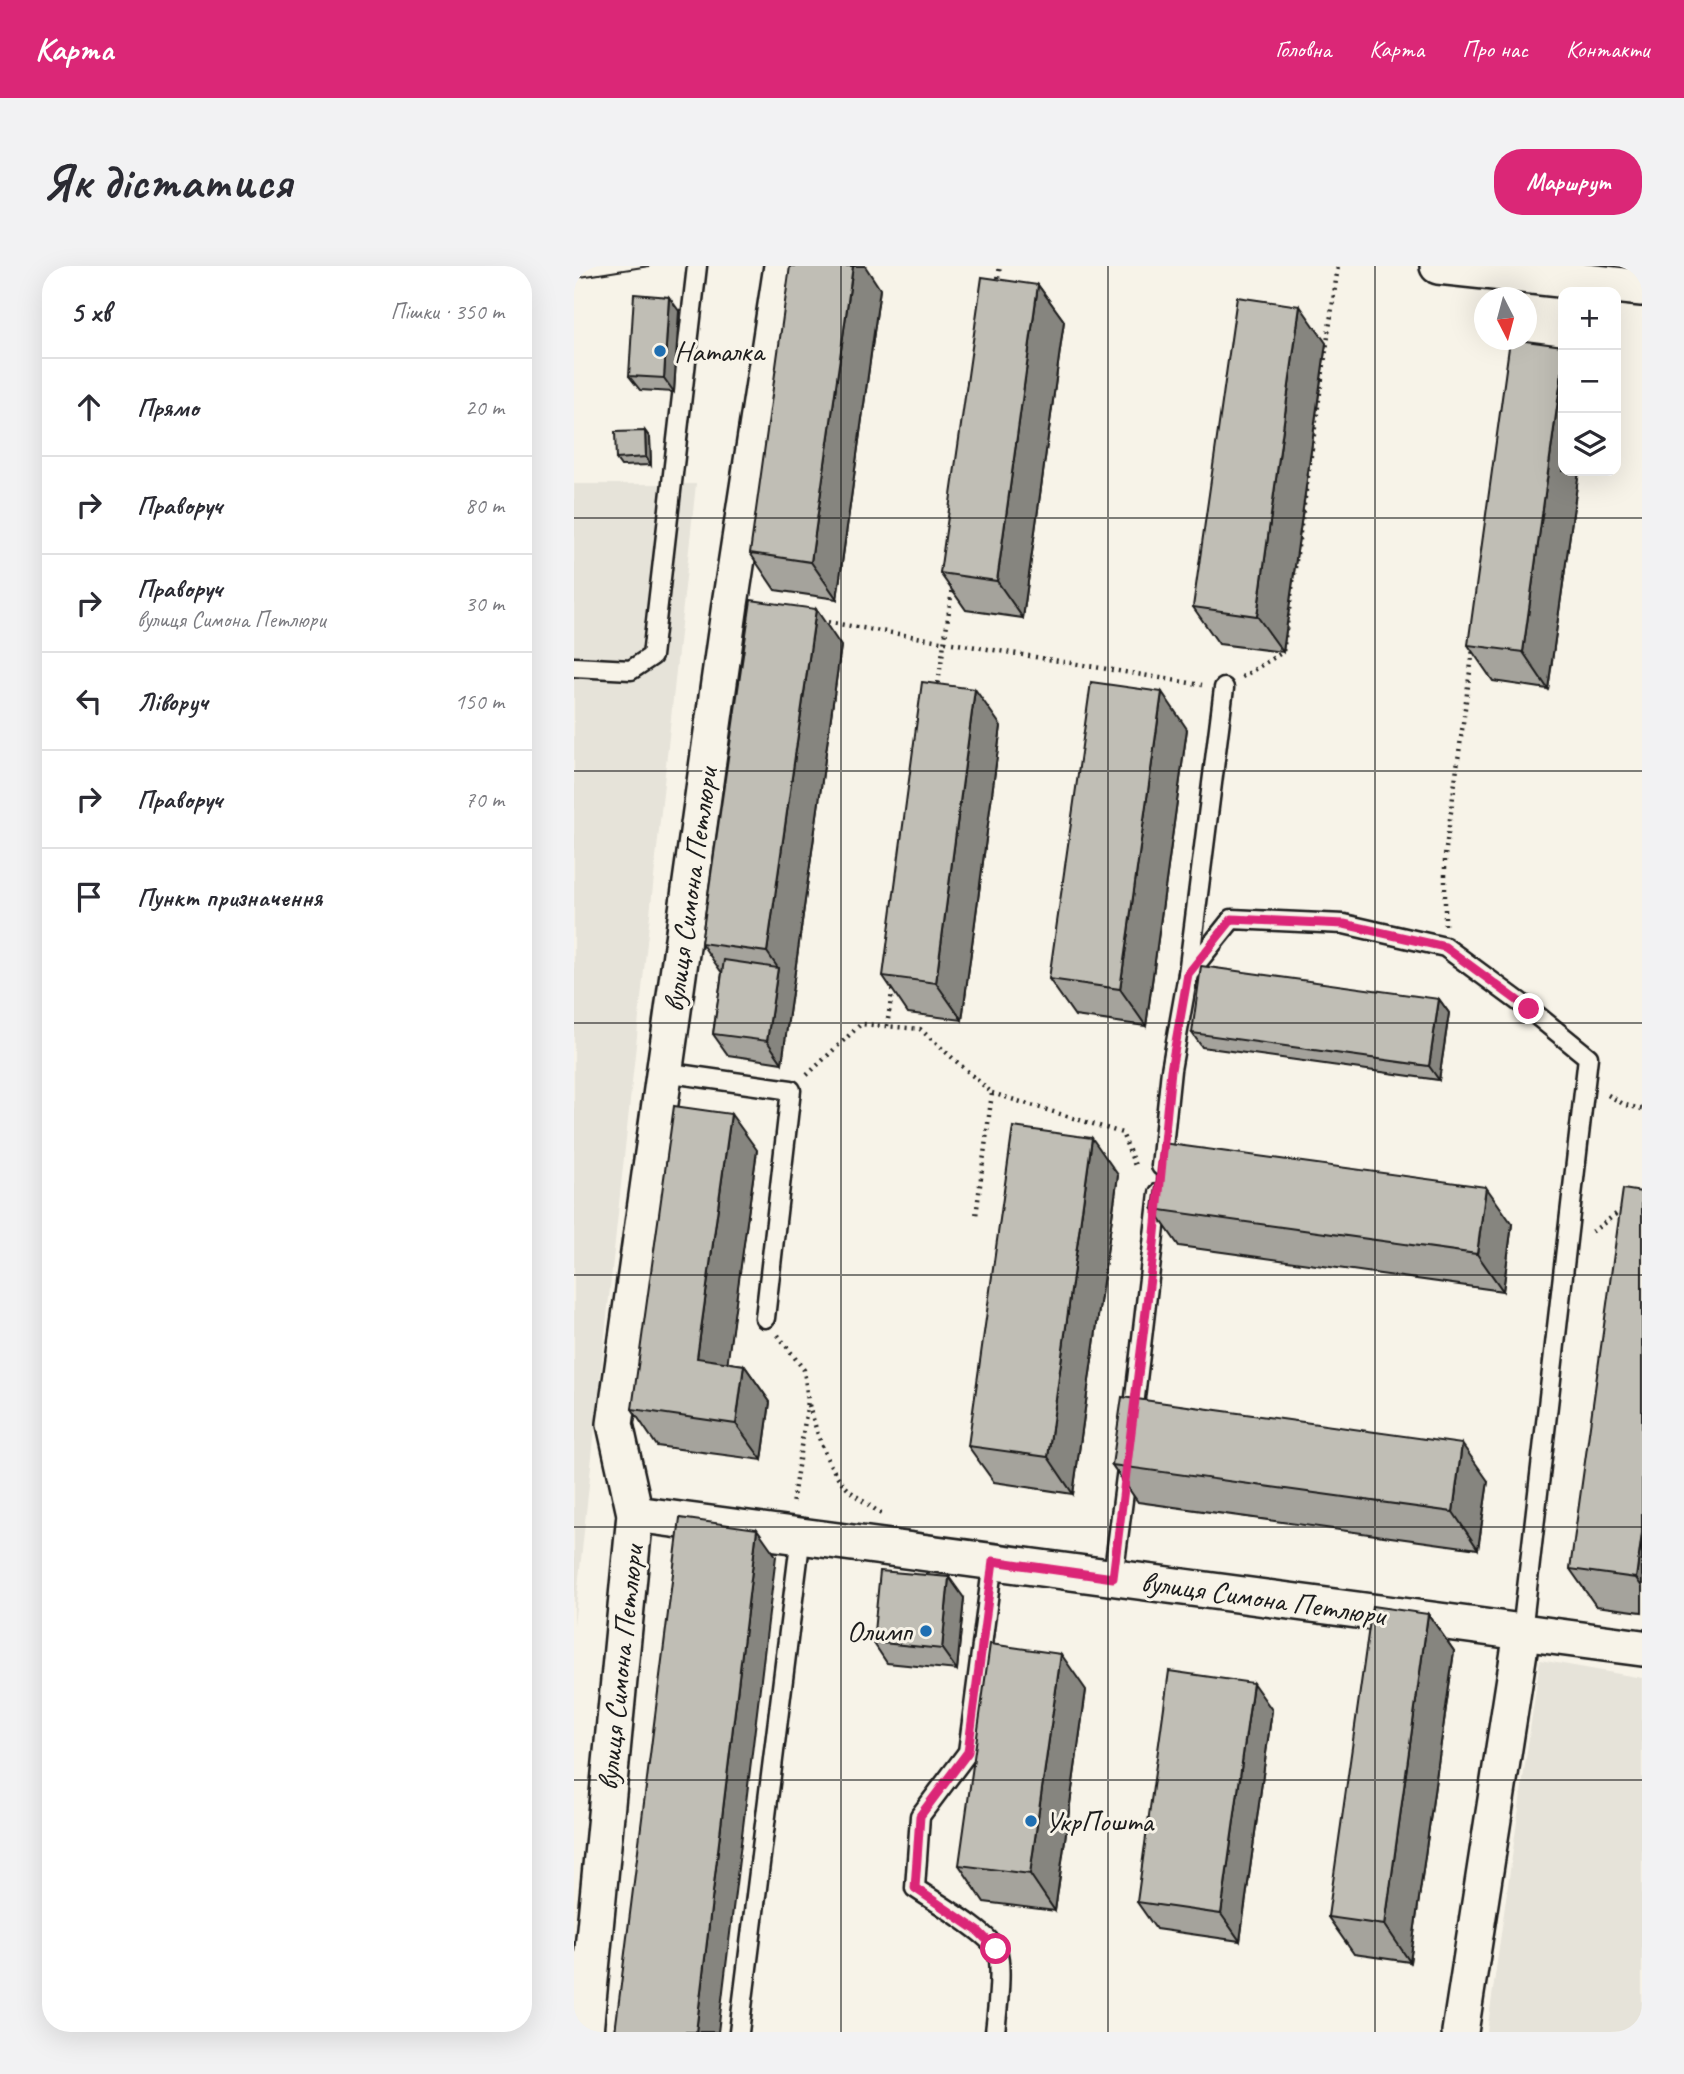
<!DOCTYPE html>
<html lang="uk">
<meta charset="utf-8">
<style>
:root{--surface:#fff;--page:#f2f2f3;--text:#2b2b33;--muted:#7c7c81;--line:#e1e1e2;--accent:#db2777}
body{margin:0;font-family:Caveat,sans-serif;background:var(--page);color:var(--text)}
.controls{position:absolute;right:21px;top:21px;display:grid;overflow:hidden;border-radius:14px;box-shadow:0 7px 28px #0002}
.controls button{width:63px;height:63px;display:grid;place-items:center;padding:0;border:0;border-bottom:2px solid var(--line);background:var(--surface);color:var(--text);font:35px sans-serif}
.compass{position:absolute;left:900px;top:21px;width:63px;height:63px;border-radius:50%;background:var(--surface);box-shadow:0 7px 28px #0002;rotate:174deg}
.stop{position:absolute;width:21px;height:21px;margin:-16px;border:5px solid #db2777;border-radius:50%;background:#fff}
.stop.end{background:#db2777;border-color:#fff;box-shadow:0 2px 7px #0008}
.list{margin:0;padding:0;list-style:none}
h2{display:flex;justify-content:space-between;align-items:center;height:91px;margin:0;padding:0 28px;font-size:30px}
h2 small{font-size:23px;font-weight:400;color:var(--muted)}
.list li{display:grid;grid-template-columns:46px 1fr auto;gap:21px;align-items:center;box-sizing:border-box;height:98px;padding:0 28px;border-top:2px solid var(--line)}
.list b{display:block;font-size:26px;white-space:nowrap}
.list p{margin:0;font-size:23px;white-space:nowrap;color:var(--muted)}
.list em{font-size:23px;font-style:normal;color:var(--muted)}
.icon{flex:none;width:38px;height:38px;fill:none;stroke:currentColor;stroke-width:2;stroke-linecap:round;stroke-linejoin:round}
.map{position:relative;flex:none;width:1068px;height:1766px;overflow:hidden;border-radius:28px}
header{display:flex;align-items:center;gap:42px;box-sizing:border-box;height:98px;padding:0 35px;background:var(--accent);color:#fff}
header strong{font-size:33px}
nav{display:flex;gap:38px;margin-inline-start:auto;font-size:24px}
.intro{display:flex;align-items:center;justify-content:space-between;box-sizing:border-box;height:168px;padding:0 42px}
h1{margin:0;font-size:49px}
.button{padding:18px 32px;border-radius:28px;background:var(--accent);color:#fff;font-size:24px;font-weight:700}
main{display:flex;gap:42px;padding:0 42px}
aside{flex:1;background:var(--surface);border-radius:28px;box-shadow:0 7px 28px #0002}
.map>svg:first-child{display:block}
</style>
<header>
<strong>Карта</strong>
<nav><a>Головна</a><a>Карта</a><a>Про нас</a><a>Контакти</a></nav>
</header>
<div class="intro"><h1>Як дістатися</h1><a class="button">Маршрут</a></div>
<main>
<aside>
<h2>5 хв<small>Пішки · 350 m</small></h2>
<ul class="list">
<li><svg class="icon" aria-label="ahead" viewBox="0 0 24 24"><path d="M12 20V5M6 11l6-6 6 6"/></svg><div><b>Прямо</b></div><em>20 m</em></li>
<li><svg class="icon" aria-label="right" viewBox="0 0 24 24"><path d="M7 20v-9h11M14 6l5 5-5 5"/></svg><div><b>Праворуч</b></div><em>80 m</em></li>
<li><svg class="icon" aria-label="right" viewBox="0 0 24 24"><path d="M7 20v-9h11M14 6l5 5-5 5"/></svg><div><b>Праворуч</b><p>вулиця Симона Петлюри</p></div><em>30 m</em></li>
<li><svg class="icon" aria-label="left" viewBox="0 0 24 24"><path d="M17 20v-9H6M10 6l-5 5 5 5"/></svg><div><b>Ліворуч</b></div><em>150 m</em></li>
<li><svg class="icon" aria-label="right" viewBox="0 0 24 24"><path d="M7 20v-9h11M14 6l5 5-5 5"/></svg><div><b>Праворуч</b></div><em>70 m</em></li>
<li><svg class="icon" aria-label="arrive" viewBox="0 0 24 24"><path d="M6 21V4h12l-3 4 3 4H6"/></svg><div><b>Пункт призначення</b></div></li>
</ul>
</aside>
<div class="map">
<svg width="1068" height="1766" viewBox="0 0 1068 1766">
<rect width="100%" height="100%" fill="#f7f3e8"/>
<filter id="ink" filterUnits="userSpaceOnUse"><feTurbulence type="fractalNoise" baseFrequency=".0143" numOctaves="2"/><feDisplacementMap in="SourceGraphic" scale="14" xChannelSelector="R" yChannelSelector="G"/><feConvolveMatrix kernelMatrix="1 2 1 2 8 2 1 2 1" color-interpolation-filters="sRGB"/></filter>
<g filter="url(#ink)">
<!-- built -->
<g fill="#e6e3d9">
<polygon points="0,218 122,218 0,1359"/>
<polygon points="966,1394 1068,1412 1068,1766 913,1766"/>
</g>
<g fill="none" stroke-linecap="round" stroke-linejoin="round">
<defs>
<g id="service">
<polyline points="0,401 57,404 78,390 123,0"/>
<polyline points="614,708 650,422"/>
<polyline points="90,806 217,824 191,1052"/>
<polyline points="587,900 597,804 614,708 658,653 770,658 871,681 955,743 1014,791 948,1366"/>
<polyline points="558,1157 585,927"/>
<path d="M419 1295 394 1486 346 1550 341 1622C358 1634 416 1667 423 1685 429 1700 423 1748 421 1766"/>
<polyline points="539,1312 554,1195"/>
<polyline points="165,1766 227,1269"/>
</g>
<g id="minor">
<polyline points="864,0 1068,22"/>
<polyline points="61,1248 1068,1382"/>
<polyline points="11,1766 61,1248 41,1158 156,338 208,0"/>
<polyline points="886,1766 948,1366"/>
</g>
</defs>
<!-- service casing -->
<use href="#service" stroke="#1c1c1c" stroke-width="23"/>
<!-- minor casing -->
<use href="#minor" stroke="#1c1c1c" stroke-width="40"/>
<!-- path -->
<g stroke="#1c1c1c" stroke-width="4.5" stroke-dasharray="2 5" stroke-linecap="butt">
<polyline points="423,19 426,0"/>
<polyline points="247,355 628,419"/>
<polyline points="668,411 709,386 764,0"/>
<polyline points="363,424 379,318"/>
<polyline points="871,659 871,590 899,383"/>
<polyline points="313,760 319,720"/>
<polyline points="233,809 287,758 346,763 418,827 402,950"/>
<polyline points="418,827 548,867 562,902"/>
<polyline points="1034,829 1051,839 1068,843"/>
<polyline points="1018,966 1050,942"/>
<polyline points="204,1069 230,1104 234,1135 218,1239"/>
<path d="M235 1139C244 1169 252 1202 275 1224 285 1233 297 1240 307 1248"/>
</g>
<!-- service -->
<use href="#service" stroke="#f7f3e8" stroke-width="18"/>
<!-- minor -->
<use href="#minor" stroke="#f7f3e8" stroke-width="35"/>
<!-- tram -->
<polyline stroke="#1c1c1c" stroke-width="2" points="0,12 75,0"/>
</g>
<!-- wall -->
<g fill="#a5a39c" stroke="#1c1c1c" stroke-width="2">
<polygon points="464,19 490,55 449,352 392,344 366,307"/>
<polygon points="306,23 263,333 201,324 176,287"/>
<polygon points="105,45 100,126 66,124 55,110"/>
<polygon points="752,77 709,386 645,378 619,341"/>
<polygon points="71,165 76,172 77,199 47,200 42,193"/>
<polygon points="989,205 1005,205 974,423 919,415 894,379"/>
<polygon points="267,380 208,797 154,789 139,768 148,707 127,677"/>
<polygon points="427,460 388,754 334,747 309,710"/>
<polygon points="613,463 572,760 501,750 475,713"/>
<polygon points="865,733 875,747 865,814 628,781 618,767"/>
<polygon points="183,884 153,1097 170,1099 196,1136 188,1194 83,1180 58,1143"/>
<polygon points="544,909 499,1228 420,1216 394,1180"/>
<polygon points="1068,926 1068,1346 1022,1340 996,1303"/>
<polygon points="579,943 938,958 929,1025 605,980"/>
<polygon points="538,1199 914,1215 904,1283 564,1236"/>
<polygon points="390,1332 383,1404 313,1397 299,1376"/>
<polygon points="854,1348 880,1385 836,1696 780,1688 754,1651"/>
<polygon points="512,1424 481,1645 410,1636 385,1599"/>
<polygon points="698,1444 666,1675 582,1663 563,1636"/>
</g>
<!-- shaded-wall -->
<g fill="#86857f" stroke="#1c1c1c" stroke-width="2">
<polygon points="279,0 291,0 306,23 263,333 237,296"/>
<polygon points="464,19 490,55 449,352 423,315"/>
<polygon points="95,31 105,45 100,126 90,112"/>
<polygon points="726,40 752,77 709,386 683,350"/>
<polygon points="989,98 989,205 1005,205 974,423 949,386"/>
<polygon points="71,165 76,172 77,199 72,191"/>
<polygon points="242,343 267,380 208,797 193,775 204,702 193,686"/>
<polygon points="401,423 427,460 388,754 362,717"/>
<polygon points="588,426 613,463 572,760 546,723"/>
<polygon points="865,733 875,747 865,814 855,800"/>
<polygon points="157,848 183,884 149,1129 123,1092"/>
<polygon points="518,872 544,909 499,1228 474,1191"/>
<polygon points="912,921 938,958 929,1025 903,988"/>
<polygon points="170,1099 196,1136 188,1194 162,1158"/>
<polygon points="888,1178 914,1215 904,1283 879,1246"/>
<polygon points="183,1263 202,1290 144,1766 122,1766"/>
<polygon points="1068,1267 1068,1321 1062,1312"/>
<polygon points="375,1311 390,1332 383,1404 368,1383"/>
<polygon points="854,1348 880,1385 836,1696 811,1659"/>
<polygon points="487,1388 512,1424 481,1645 456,1608"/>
<polygon points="679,1417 698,1444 666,1675 647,1648"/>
</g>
<!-- building -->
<g fill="#c0beb5" stroke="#1c1c1c" stroke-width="2">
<polygon points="216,0 279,0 237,296 176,287"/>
<polygon points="408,11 464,19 423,315 366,307"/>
<polygon points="60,28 95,31 90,112 55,110"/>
<polygon points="663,31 726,40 683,350 619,341"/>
<polygon points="936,74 944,74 989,80 989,98 949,386 894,379"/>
<polygon points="71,165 72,191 42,193 41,166"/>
<polygon points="177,334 242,343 193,686 127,677"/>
<polygon points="348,416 401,423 362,717 309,710"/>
<polygon points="517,416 588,426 546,723 475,713"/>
<polygon points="150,694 204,702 193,775 139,768"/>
<polygon points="627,700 865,733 855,800 618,767"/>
<polygon points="100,840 157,848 123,1092 170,1099 162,1158 58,1143"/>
<polygon points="439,861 518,872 474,1191 394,1180"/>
<polygon points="588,877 912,921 903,988 579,943"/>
<polygon points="1049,923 1068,926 1068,1267 1062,1312 996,1303"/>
<polygon points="548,1131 888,1178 879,1246 538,1199"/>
<polygon points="106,1252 183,1263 122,1766 41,1766"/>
<polygon points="306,1305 375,1311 368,1383 299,1376"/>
<polygon points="798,1340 854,1348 811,1659 754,1651"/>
<polygon points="416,1378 487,1388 456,1608 385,1599"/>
<polygon points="595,1405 679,1417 647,1648 563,1636"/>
</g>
</g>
<g fill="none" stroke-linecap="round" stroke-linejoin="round" filter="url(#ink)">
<!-- route -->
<polyline stroke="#db2777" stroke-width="9" points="422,1683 404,1665 341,1622 346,1550 394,1486 419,1295 539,1312 579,988 597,804 614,708 658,653 770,658 871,681 955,743"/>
</g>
<!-- grid -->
<path fill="none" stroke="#1c1c1c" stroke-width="2" stroke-opacity="0.55" d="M267 0V1766M534 0V1766M801 0V1766M0 252H1068M0 505H1068M0 757H1068M0 1009H1068M0 1261H1068M0 1514H1068"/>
<!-- markers -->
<g fill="#1f6fb2" stroke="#f7f3e8" stroke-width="2.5">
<circle cx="86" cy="85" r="7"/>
<circle cx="352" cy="1365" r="7"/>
<circle cx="457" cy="1555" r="7"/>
</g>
<g text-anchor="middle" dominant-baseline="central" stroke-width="6" stroke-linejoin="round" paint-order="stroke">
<!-- poi labels -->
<g font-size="30" fill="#1c1c1c" stroke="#f7f3e8" text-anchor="start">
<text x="100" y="85">Наталка</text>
<text x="338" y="1365" text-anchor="end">Олимп</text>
<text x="471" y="1555">УкрПошта</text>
</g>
<!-- street labels -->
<g font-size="30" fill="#1c1c1c" stroke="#f7f3e8">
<text transform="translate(116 624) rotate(-82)">вулиця Симона Петлюри</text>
<text transform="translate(689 1332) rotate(8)">вулиця Симона Петлюри</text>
<text transform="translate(46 1402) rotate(-84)">вулиця Симона Петлюри</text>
</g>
</g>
</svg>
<div class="controls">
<button>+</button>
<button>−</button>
<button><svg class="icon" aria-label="layers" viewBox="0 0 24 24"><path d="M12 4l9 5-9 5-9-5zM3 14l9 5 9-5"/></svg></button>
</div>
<svg class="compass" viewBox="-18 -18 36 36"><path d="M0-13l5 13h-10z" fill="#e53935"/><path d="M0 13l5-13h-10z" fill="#7c7c81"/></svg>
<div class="stop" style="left:422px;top:1683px"></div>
<div class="stop end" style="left:955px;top:743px"></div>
</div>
</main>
